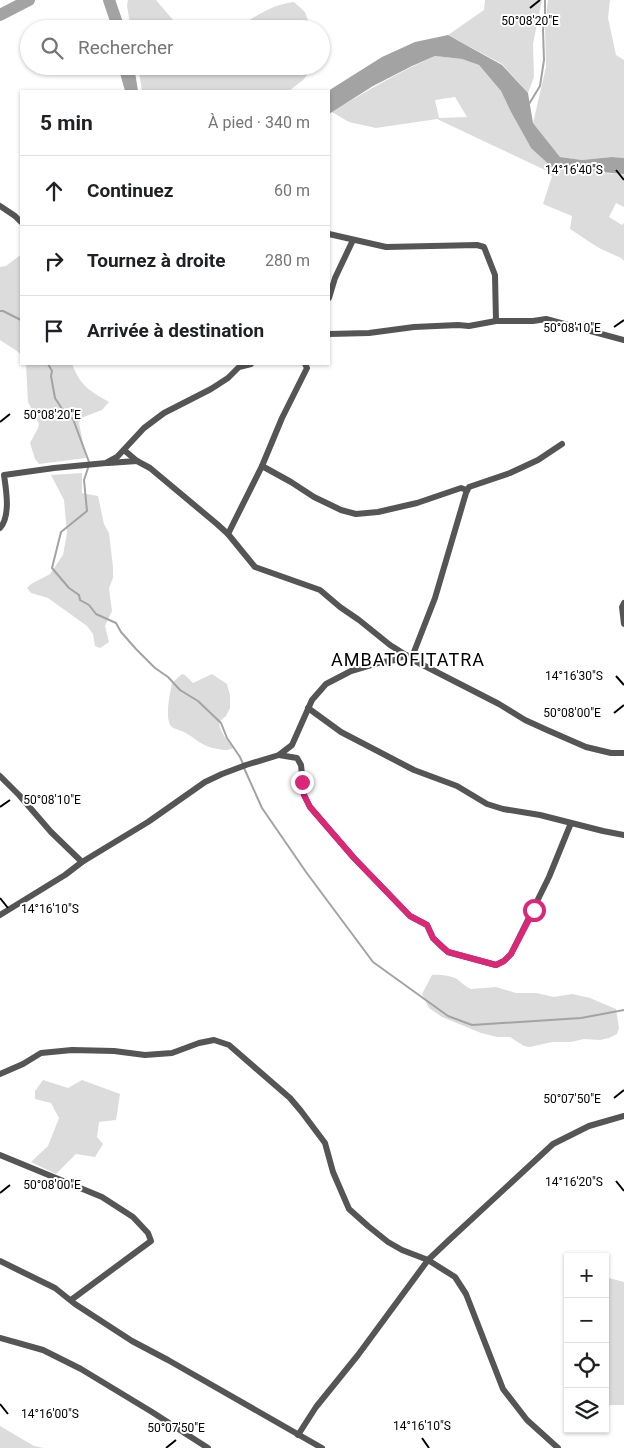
<!DOCTYPE html>
<html lang="fr">
<meta charset="utf-8">
<style>
:root{--surface:#fff;--page:#f6f6f6;--text:#202124;--muted:#757577;--line:#e0e0e0}
body{margin:0;font-family:Roboto,sans-serif;background:var(--page);color:var(--text)}
.controls{position:absolute;right:15px;bottom:15px;display:grid;overflow:hidden;border-radius:0px;box-shadow:0 1px 4px #0004}
.controls button{width:45px;height:45px;display:grid;place-items:center;padding:0;border:0;border-bottom:1px solid var(--line);background:var(--surface);color:var(--text);font:25px sans-serif}
.stop{position:absolute;width:15px;height:15px;margin:-11px;border:4px solid #db2777;border-radius:50%;background:#fff}
.stop.end{background:#db2777;border-color:#fff;box-shadow:0 1px 5px #0008}
.list{margin:0;padding:0;list-style:none}
h2{display:flex;justify-content:space-between;align-items:center;height:65px;margin:0;padding:0 20px;font-size:21px}
h2 small{font-size:16px;font-weight:400;color:var(--muted)}
.list li{display:grid;grid-template-columns:32px 1fr auto;gap:15px;align-items:center;box-sizing:border-box;height:70px;padding:0 20px;border-top:1px solid var(--line)}
.list b{display:block;font-size:19px;white-space:nowrap}
.list em{font-size:16px;font-style:normal;color:var(--muted)}
.icon{flex:none;width:28px;height:28px;fill:none;stroke:currentColor;stroke-width:2;stroke-linecap:round;stroke-linejoin:round}
.map{position:relative;flex:none;width:624px;height:1448px;overflow:hidden}
.search{position:absolute;background:var(--surface);box-shadow:0 1px 4px #0004;left:20px;top:20px;width:310px;height:55px;display:flex;align-items:center;gap:12px;box-sizing:border-box;padding:0 18px;border-radius:28px;color:var(--muted);font-size:19px}
.panel{position:absolute;background:var(--surface);box-shadow:0 1px 4px #0004;left:20px;top:90px;width:310px;height:275px;border-radius:0px}
.map>svg:first-child{display:block}
</style>
<div class="map">
<svg width="624" height="1448" viewBox="0 0 624 1448">
<rect width="100%" height="100%" fill="#fff"/>
<!-- green -->
<g fill="#dcdcdc" fill-rule="evenodd">
<polygon points="128,0 156,0 173,20 189,29 131,29 127,6"/>
<polygon points="485,0 542,0 533,44 534,77 528,93 502,64 448,35 484,10"/>
<polygon points="548,0 610,0 608,18 616,55 624,60 624,158 612,157 582,160 560,157 533,123 546,67 545,27"/>
<path d="M294 2 305 12 311 29H235C253 18 272 4 294 2Z"/>
<path d="M435 56 462 59 479 65 501 91 511 112 531 148 600 173 624 174V207L616 203 609 217 622 225 624 223V261L621 258 599 248 570 229 572 216 543 204 552 176 547 171 437 119 376 128 349 122 332 112C366 91 399 72 435 56ZM455 97 467 117 439 118 435 100Z"/>
<polygon points="138,66 313,66 313,68 303,80 289,91 142,91"/>
<polygon points="19,256 21,256 21,355 17,351 0,340 0,267 6,266"/>
<path d="M26 364H72C81 386 88 390 109 402L102 410 81 418 79 423 86 458 39 464 35 459 30 443 38 428 39 424 28 402Z"/>
<polygon points="82,473 82,493 98,496 104,524 109,533 113,567 113,578 109,588 112,611 105,626 109,642 100,648 95,646 93,634 87,626 48,598 31,593 27,588 31,584 50,574 63,555 67,533 64,500 51,475"/>
<path d="M182 674 185 675 193 683 212 674 227 684 230 695V708L226 716 219 722C220 732 227 740 233 748 227 751 224 750 218 749 202 747 197 739 184 732 178 729 170 729 169 722 166 712 170 693 172 683Z"/>
<path d="M432 975C440 974 451 976 457 979 462 983 466 987 471 989L496 987 516 993H536L554 997 572 994 590 998 616 1009 619 1028 617 1034 609 1038 600 1040 584 1039 571 1042H552L530 1047 524 1046 510 1037H497L481 1033 442 1017 429 1008 422 994Z"/>
<polygon points="43,1080 68,1088 82,1080 120,1094 116,1120 99,1122 97,1137 103,1144 95,1157 76,1154 56,1174 31,1162 48,1146 59,1118 51,1103 35,1099 35,1091"/>
<polygon points="605,1277 624,1282 624,1405 605,1405"/>
<polygon points="0,1426 34,1446 44,1448 0,1448"/>
</g>
<!-- water -->
<g fill="#a3a3a3">
<polygon points="448,35 502,65 528,93 533,123 560,157 582,160 612,157 624,158 624,174 553,168 531,148 511,112 501,91 479,65 462,59 435,56 412,66 373,86 329,114 328,91 382,57 415,42"/>
<polygon points="118,66 134,66 138,91 125,91"/>
</g>
<g fill="none" stroke-linecap="round" stroke-linejoin="round">
<!-- stream -->
<g stroke="#a3a3a3" stroke-width="2">
<polyline points="529,104 540,86 544,60 543,30 545,15 545,0"/>
<polyline points="0,311 3,311 21,320"/>
<polyline points="48,364 52,371 51,376 55,398 64,412 73,419 89,462"/>
<polyline points="88,468 84,480 87,511 61,532 52,568 69,588 79,595 80,600 89,605 96,614 116,623 121,632 136,649 155,668 168,677 180,690 198,701 221,723 227,738 240,757 243,764"/>
<polyline points="244,768 262,808 306,872 373,962 448,1016 472,1025 581,1018 624,1010"/>
</g>
<!-- river -->
<g stroke="#a3a3a3" stroke-width="12">
<polyline points="109,0 119,29"/>
<polyline points="0,15 29,0"/>
</g>
<!-- street -->
<g stroke="#555" stroke-width="6">
<polyline points="0,206 15,216 21,222"/>
<polyline points="329,234 386,247 477,245 484,247 495,275 496,321"/>
<polyline points="329,298 335,278 353,240"/>
<polyline points="329,334 369,333 414,327 458,325 469,326 496,321 533,321 546,319 624,340"/>
<polyline points="124,450 137,461 150,468 217,524 228,534 255,567 320,590 340,607 359,620 390,645 406,655"/>
<polyline points="108,463 137,461"/>
<polyline points="262,466 291,482 314,497 341,510 356,514 378,512 417,503 461,488 467,490"/>
<path d="M0 528C11 516 6 489 4 475L54 468 106 463 117 457 144 428 164 413 211 389 228 378 239 367 251 364"/>
<polyline points="228,534 262,466 282,418 307,368 305,364"/>
<polyline points="624,603 622,607 624,624"/>
<polyline points="412,657 435,598 466,493 469,487 510,473 538,460 562,444"/>
<polyline points="308,708 341,732 414,770 457,786 487,804 503,809 540,815 603,831 624,835"/>
<polyline points="279,755 297,758 301,765 304,795 310,807 354,858 410,916 427,925 433,938 441,946 448,952 496,965 504,961 511,954 549,877 571,823"/>
<polyline points="0,776 19,795 51,832 82,862"/>
<polyline points="0,915 65,875 82,862 148,822 205,782 222,774 246,765 279,755 292,745 312,700 326,684 351,671 378,663 395,660 406,655 412,657 415,661 499,704 525,720 547,730 586,747 611,753 624,753"/>
<polyline points="0,1074 23,1064 41,1053 72,1050 114,1051 145,1055 172,1053 199,1043 214,1040 229,1045 290,1098 301,1111 325,1143 333,1172 349,1209 368,1226 388,1242 402,1250 428,1260 455,1277 466,1294 503,1389 527,1420 558,1448"/>
<polyline points="0,1155 102,1197 133,1217 148,1233 151,1241 71,1300"/>
<polyline points="0,1261 55,1288 75,1304 132,1341 168,1360 322,1448"/>
<polyline points="0,1338 43,1350 81,1369 152,1412 208,1448"/>
<polyline points="298,1435 316,1407 358,1355 428,1260 448,1241 553,1144 589,1126 624,1116"/>
</g>
</g>
<g fill="none" stroke-linecap="round" stroke-linejoin="round">
<!-- route -->
<polyline stroke="#db2777" stroke-width="6" points="302,782 304,795 310,807 354,858 410,916 427,925 433,938 448,952 496,965 504,961 511,954 534,910"/>
</g>
<!-- ticks -->
<path fill="none" stroke="#000" stroke-width="2" d="M530 8 540 0M616 170 624 180M614 327 624 320M0 422 10 414M616 676 624 685M614 713 624 705M0 807 10 800M0 898 8 908M614 1098 624 1090M616 1181 624 1191M0 1193 10 1185M0 1404 8 1414M422 1438 429 1448M166 1448 176 1440"/>
<g text-anchor="middle" dominant-baseline="central" stroke-width="4" stroke-linejoin="round" paint-order="stroke">
<!-- neighbourhood labels -->
<g font-size="18" letter-spacing="1" fill="#000" stroke="#fff">
<text x="408" y="659">AMBATOFITATRA</text>
</g>
</g>
<g font-size="12" text-anchor="middle" fill="#000" stroke="#fff" stroke-width="4" stroke-linejoin="round" paint-order="stroke">
<text x="530" y="25">50°08'20"E</text>
<text x="574" y="174">14°16'40"S</text>
<text x="572" y="332">50°08'10"E</text>
<text x="52" y="419">50°08'20"E</text>
<text x="574" y="680">14°16'30"S</text>
<text x="572" y="717">50°08'00"E</text>
<text x="52" y="804">50°08'10"E</text>
<text x="50" y="913">14°16'10"S</text>
<text x="572" y="1103">50°07'50"E</text>
<text x="574" y="1186">14°16'20"S</text>
<text x="52" y="1189">50°08'00"E</text>
<text x="50" y="1418">14°16'00"S</text>
<text x="422" y="1430">14°16'10"S</text>
<text x="176" y="1432">50°07'50"E</text>
</g>
</svg>
<div class="controls">
<button>+</button>
<button>−</button>
<button><svg class="icon" aria-label="locate" viewBox="0 0 24 24"><circle cx="12" cy="12" r="6"/><path d="M12 2v4M12 18v4M2 12h4M18 12h4"/></svg></button>
<button><svg class="icon" aria-label="layers" viewBox="0 0 24 24"><path d="M12 4l9 5-9 5-9-5zM3 14l9 5 9-5"/></svg></button>
</div>
<div class="stop" style="left:534px;top:910px"></div>
<div class="stop end" style="left:302px;top:782px"></div>
<div class="search"><svg class="icon" aria-label="search" viewBox="0 0 24 24"><circle cx="10" cy="10" r="6"/><path d="M15 15l6 6"/></svg>Rechercher</div>
<section class="panel">
<h2>5 min<small>À pied · 340 m</small></h2>
<ul class="list">
<li><svg class="icon" aria-label="ahead" viewBox="0 0 24 24"><path d="M12 20V5M6 11l6-6 6 6"/></svg><div><b>Continuez</b></div><em>60 m</em></li>
<li><svg class="icon" aria-label="right" viewBox="0 0 24 24"><path d="M7 20v-9h11M14 6l5 5-5 5"/></svg><div><b>Tournez à droite</b></div><em>280 m</em></li>
<li><svg class="icon" aria-label="arrive" viewBox="0 0 24 24"><path d="M6 21V4h12l-3 4 3 4H6"/></svg><div><b>Arrivée à destination</b></div></li>
</ul>
</section>
</div>
